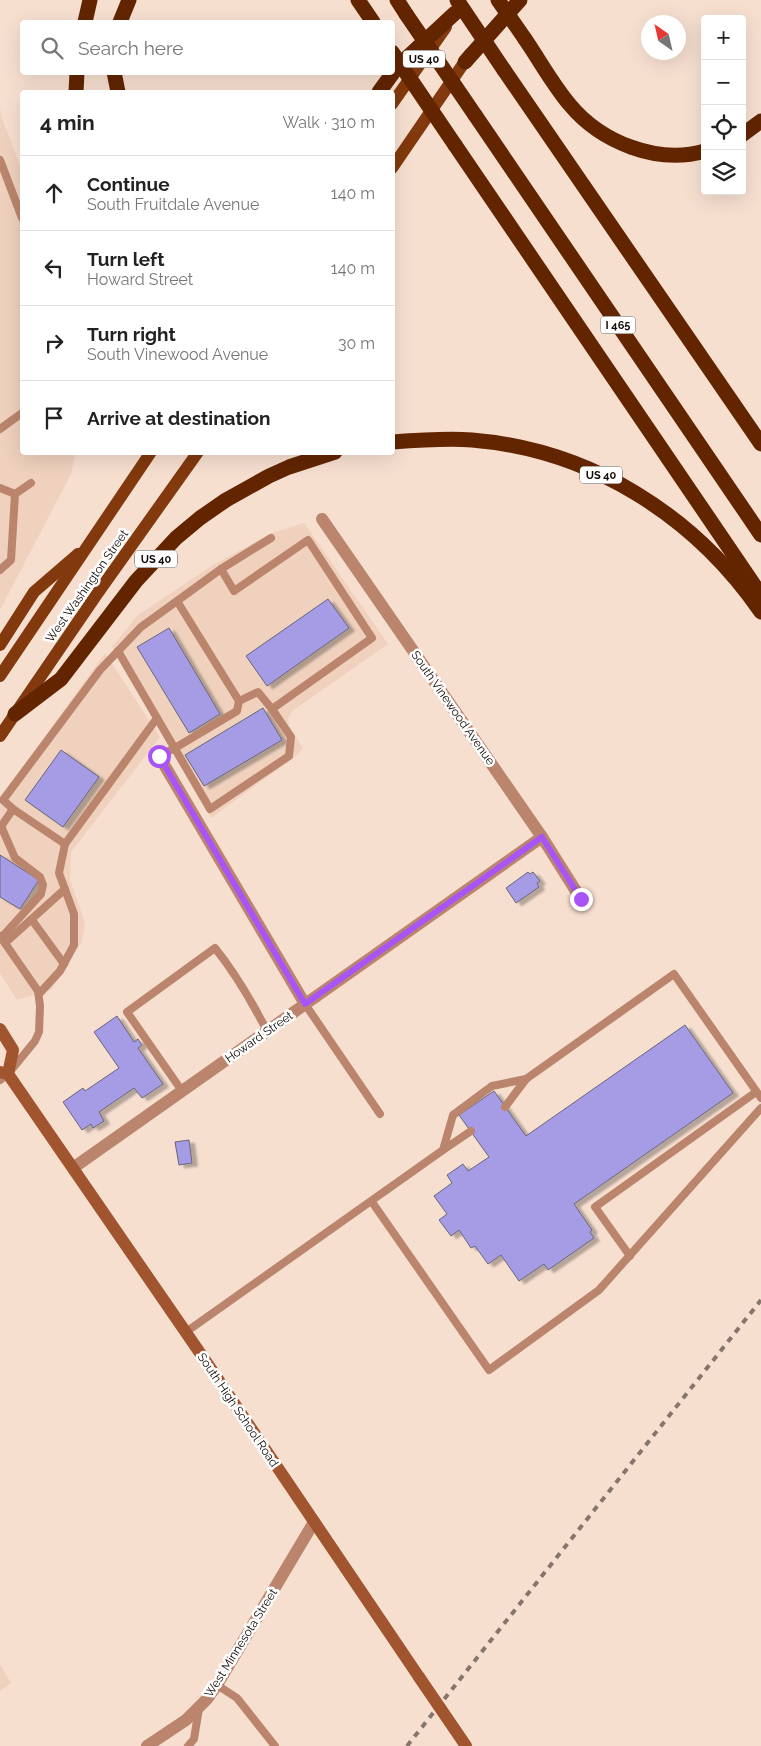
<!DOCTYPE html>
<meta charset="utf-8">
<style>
:root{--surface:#fff;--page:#f6f6f6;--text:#222;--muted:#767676;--line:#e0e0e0}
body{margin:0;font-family:Raleway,sans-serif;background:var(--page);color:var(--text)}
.controls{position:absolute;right:15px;top:15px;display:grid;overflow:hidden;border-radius:5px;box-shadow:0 5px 20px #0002}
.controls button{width:45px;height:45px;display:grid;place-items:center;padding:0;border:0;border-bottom:1px solid var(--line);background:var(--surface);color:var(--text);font:25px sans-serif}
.compass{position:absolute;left:641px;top:15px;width:45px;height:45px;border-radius:50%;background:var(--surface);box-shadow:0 5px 20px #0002;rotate:326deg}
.stop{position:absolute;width:15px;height:15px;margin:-11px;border:4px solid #a855f7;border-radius:50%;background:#fff}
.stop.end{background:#a855f7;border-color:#fff;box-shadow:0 1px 5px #0008}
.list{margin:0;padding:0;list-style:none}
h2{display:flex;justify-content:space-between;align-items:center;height:65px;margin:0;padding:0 20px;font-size:21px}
h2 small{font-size:16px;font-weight:400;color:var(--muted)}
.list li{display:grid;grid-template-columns:32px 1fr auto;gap:15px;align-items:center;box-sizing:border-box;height:75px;padding:0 20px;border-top:1px solid var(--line)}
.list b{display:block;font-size:19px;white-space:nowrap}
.list p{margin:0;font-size:16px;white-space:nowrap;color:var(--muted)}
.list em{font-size:16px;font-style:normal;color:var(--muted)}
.icon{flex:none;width:28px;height:28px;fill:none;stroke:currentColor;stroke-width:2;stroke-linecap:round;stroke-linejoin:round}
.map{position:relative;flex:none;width:761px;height:1746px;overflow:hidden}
.search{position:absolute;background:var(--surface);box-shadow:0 5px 20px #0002;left:20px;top:20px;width:375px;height:55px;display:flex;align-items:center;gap:12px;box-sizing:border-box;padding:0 18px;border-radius:5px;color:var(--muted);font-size:19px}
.panel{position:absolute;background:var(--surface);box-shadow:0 5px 20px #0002;left:20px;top:90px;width:375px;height:365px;border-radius:5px}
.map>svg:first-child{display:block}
</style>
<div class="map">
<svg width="761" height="1746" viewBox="0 0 761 1746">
<defs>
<filter id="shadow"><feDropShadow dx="5.5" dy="3" stdDeviation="1" flood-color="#0004"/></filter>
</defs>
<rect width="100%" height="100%" fill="#f7dfd0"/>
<!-- built -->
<g fill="#efd1bd">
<polygon points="0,103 1,115 22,171 22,452 75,453 71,474 0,610"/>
<polygon points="304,523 388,644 292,711 288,719 289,726 303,748 295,757 211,818 112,647 138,615 213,565 272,533"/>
<polygon points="105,653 160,737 71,852 70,880 85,923 82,941 51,990 17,1000 0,973 0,799"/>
<polygon points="0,1664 11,1683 0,1691"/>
</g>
<!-- building -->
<g fill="#a59ce5" stroke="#67657a" filter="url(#shadow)">
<polygon points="328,599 349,628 267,686 246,656"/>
<polygon points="169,628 220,714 189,733 137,647"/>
<polygon points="263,708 282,740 204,786 185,755"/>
<polygon points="61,750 99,777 63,827 25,800"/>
<polygon points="0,855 39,880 20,909 0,897"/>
<polygon points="528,872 530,874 533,872 540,881 537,883 539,887 516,903 506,888"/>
<polygon points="117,1016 134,1042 138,1039 142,1045 138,1048 163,1084 142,1098 134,1088 99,1112 104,1121 93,1128 91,1124 82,1130 63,1102 83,1088 85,1091 119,1068 94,1032"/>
<polygon points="685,1025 733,1093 574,1204 592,1230 590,1232 594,1238 548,1270 544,1264 519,1281 501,1255 488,1264 475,1246 471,1248 459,1230 451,1236 439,1220 447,1214 434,1196 452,1183 447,1175 463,1164 468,1171 489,1157 459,1115 494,1091 526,1136"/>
<polygon points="189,1140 192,1163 179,1165 175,1142"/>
</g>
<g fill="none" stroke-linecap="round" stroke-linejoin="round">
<!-- lane -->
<g stroke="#ba856c" stroke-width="8">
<polyline points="0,160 22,218"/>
<polyline points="0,429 22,413"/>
<polyline points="0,488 15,494"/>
<polyline points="221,569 271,538"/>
<polyline points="0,570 11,560 15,494 31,483"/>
<polyline points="177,601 221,569 234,591 308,540 372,638 272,709"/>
<polyline points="118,651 210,809 289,756 291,737 272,709 258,692 239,701"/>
<polyline points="157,718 65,844 13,809 3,800 100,670 141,627 177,601 239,701 237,711 175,748 159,756"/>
<polyline points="1,826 15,858 40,877 43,885 41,894 1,938"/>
<polyline points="0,828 13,809"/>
<polyline points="32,920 64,964"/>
<polyline points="0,936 38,991 40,1006 39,1032 35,1041 8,1074 0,1080"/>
<polyline points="5,943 65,889"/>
<polyline points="39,994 60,971 74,945 74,914 59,873 65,844"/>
<polyline points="305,1004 380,1114"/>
<path d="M182 1091 127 1012 215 948C236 974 252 1002 267 1031"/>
<polyline points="505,1107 526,1079"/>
<polyline points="443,1150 471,1131"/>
<polyline points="372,1202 489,1370 599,1290 761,1108"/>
<polyline points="630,1256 595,1207 756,1092"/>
<polyline points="186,1332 443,1150 453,1115 492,1086 526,1079 674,974 761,1098"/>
<polyline points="217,1685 237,1698 275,1746"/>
<polyline points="188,1746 194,1739 199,1708"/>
</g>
<!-- street -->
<g stroke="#ba856c" stroke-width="12">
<polyline points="322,519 542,837 581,899"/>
<polyline points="159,756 305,1004"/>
<polyline points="73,1168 542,837"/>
<polyline points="147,1746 186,1720 207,1699 217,1685 314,1522"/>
</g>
<!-- secondary -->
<g stroke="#a0552e" stroke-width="12">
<polyline points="0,1029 13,1050 8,1074"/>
<polyline points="0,1072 8,1074 209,1366 419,1677"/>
</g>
<!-- primary -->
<g stroke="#81390d" stroke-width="12">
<polyline points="392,104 446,27"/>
<polyline points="392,168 470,54"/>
<polyline points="0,645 34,592 78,554"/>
<polyline points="0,676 151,452"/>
<polyline points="0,736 97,594 198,452"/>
</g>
<!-- highway -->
<g stroke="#622500" stroke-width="15">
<polyline points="358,0 373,22"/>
<polyline points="397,0 406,14"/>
<polyline points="85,22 90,0"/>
<polyline points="120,22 129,0"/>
<path d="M525 39C540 61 553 85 570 105 601 142 657 165 705 151"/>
<polyline points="465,62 520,0"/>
<polyline points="504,70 761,444"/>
<polyline points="114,72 118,92"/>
<polyline points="76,92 77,72"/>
<polyline points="379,92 398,66 455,13"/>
<polyline points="475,115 761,535"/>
<polyline points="742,135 761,121"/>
<polyline points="455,145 761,595"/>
<path d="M392 442C419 440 446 438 472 440 591 450 694 515 761 612"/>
<polyline points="15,714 61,679 136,581 176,538 200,518 226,500 269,476 289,467 335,452"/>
</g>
<!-- rail -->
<polyline stroke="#85756c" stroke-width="4" stroke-dasharray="6 6" stroke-linecap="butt" points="407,1746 761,1300"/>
<!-- secondary-bridge -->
<polyline stroke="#a0552e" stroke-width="12" points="419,1677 466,1746"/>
<!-- highway-bridge -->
<g stroke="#622500" stroke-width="15">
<polyline points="457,0 504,70"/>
<polyline points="498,0 525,39"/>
<polyline points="406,14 475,115"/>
<polyline points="392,52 455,145"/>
</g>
</g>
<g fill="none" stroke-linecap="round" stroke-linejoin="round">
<!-- route -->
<polyline stroke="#a855f7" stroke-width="6" points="159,756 305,1004 542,837 581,899"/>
</g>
<g text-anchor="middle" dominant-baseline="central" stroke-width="5" stroke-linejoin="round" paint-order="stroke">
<!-- shield labels -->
<g fill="#fff" stroke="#585451" stroke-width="1">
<rect x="403" y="50.5" width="42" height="17" rx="4"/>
<rect x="600.5" y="316.5" width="35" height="17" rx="4"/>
<rect x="580" y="466.5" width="42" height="17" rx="4"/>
<rect x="135" y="550.5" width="42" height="17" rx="4"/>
</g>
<g font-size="11" font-weight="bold" fill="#110a06">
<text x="424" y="59">US 40</text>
<text x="618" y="325">I 465</text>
<text x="601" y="475">US 40</text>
<text x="156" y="559">US 40</text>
</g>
<!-- street labels -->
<g font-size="12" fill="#110a06" stroke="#fff">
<text transform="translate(87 586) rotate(-55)">West Washington Street</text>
<text transform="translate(453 708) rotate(55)">South Vinewood Avenue</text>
<text transform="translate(259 1037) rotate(-35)">Howard Street</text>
<text transform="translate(238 1410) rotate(56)">South High School Road</text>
<text transform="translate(241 1643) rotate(-58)">West Minnesota Street</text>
</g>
</g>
</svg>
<div class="controls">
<button>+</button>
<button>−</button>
<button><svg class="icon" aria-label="locate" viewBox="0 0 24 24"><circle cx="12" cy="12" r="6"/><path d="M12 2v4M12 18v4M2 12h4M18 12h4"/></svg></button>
<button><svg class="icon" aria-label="layers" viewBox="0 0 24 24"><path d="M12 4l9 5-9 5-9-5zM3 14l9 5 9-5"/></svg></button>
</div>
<svg class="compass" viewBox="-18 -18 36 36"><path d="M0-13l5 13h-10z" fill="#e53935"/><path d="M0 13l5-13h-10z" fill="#767676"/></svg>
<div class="stop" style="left:159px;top:756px"></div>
<div class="stop end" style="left:581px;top:899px"></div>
<div class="search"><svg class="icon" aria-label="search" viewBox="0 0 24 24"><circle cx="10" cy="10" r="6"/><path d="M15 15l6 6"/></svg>Search here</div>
<section class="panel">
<h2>4 min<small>Walk · 310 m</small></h2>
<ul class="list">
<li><svg class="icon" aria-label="ahead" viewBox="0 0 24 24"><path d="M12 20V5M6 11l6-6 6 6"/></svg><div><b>Continue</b><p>South Fruitdale Avenue</p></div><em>140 m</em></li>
<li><svg class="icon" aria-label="left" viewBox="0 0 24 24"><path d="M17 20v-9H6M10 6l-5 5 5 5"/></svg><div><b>Turn left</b><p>Howard Street</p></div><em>140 m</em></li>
<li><svg class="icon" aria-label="right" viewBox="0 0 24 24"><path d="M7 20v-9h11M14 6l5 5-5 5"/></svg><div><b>Turn right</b><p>South Vinewood Avenue</p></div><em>30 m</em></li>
<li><svg class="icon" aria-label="arrive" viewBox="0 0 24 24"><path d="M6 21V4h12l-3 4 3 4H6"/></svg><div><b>Arrive at destination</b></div></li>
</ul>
</section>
</div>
